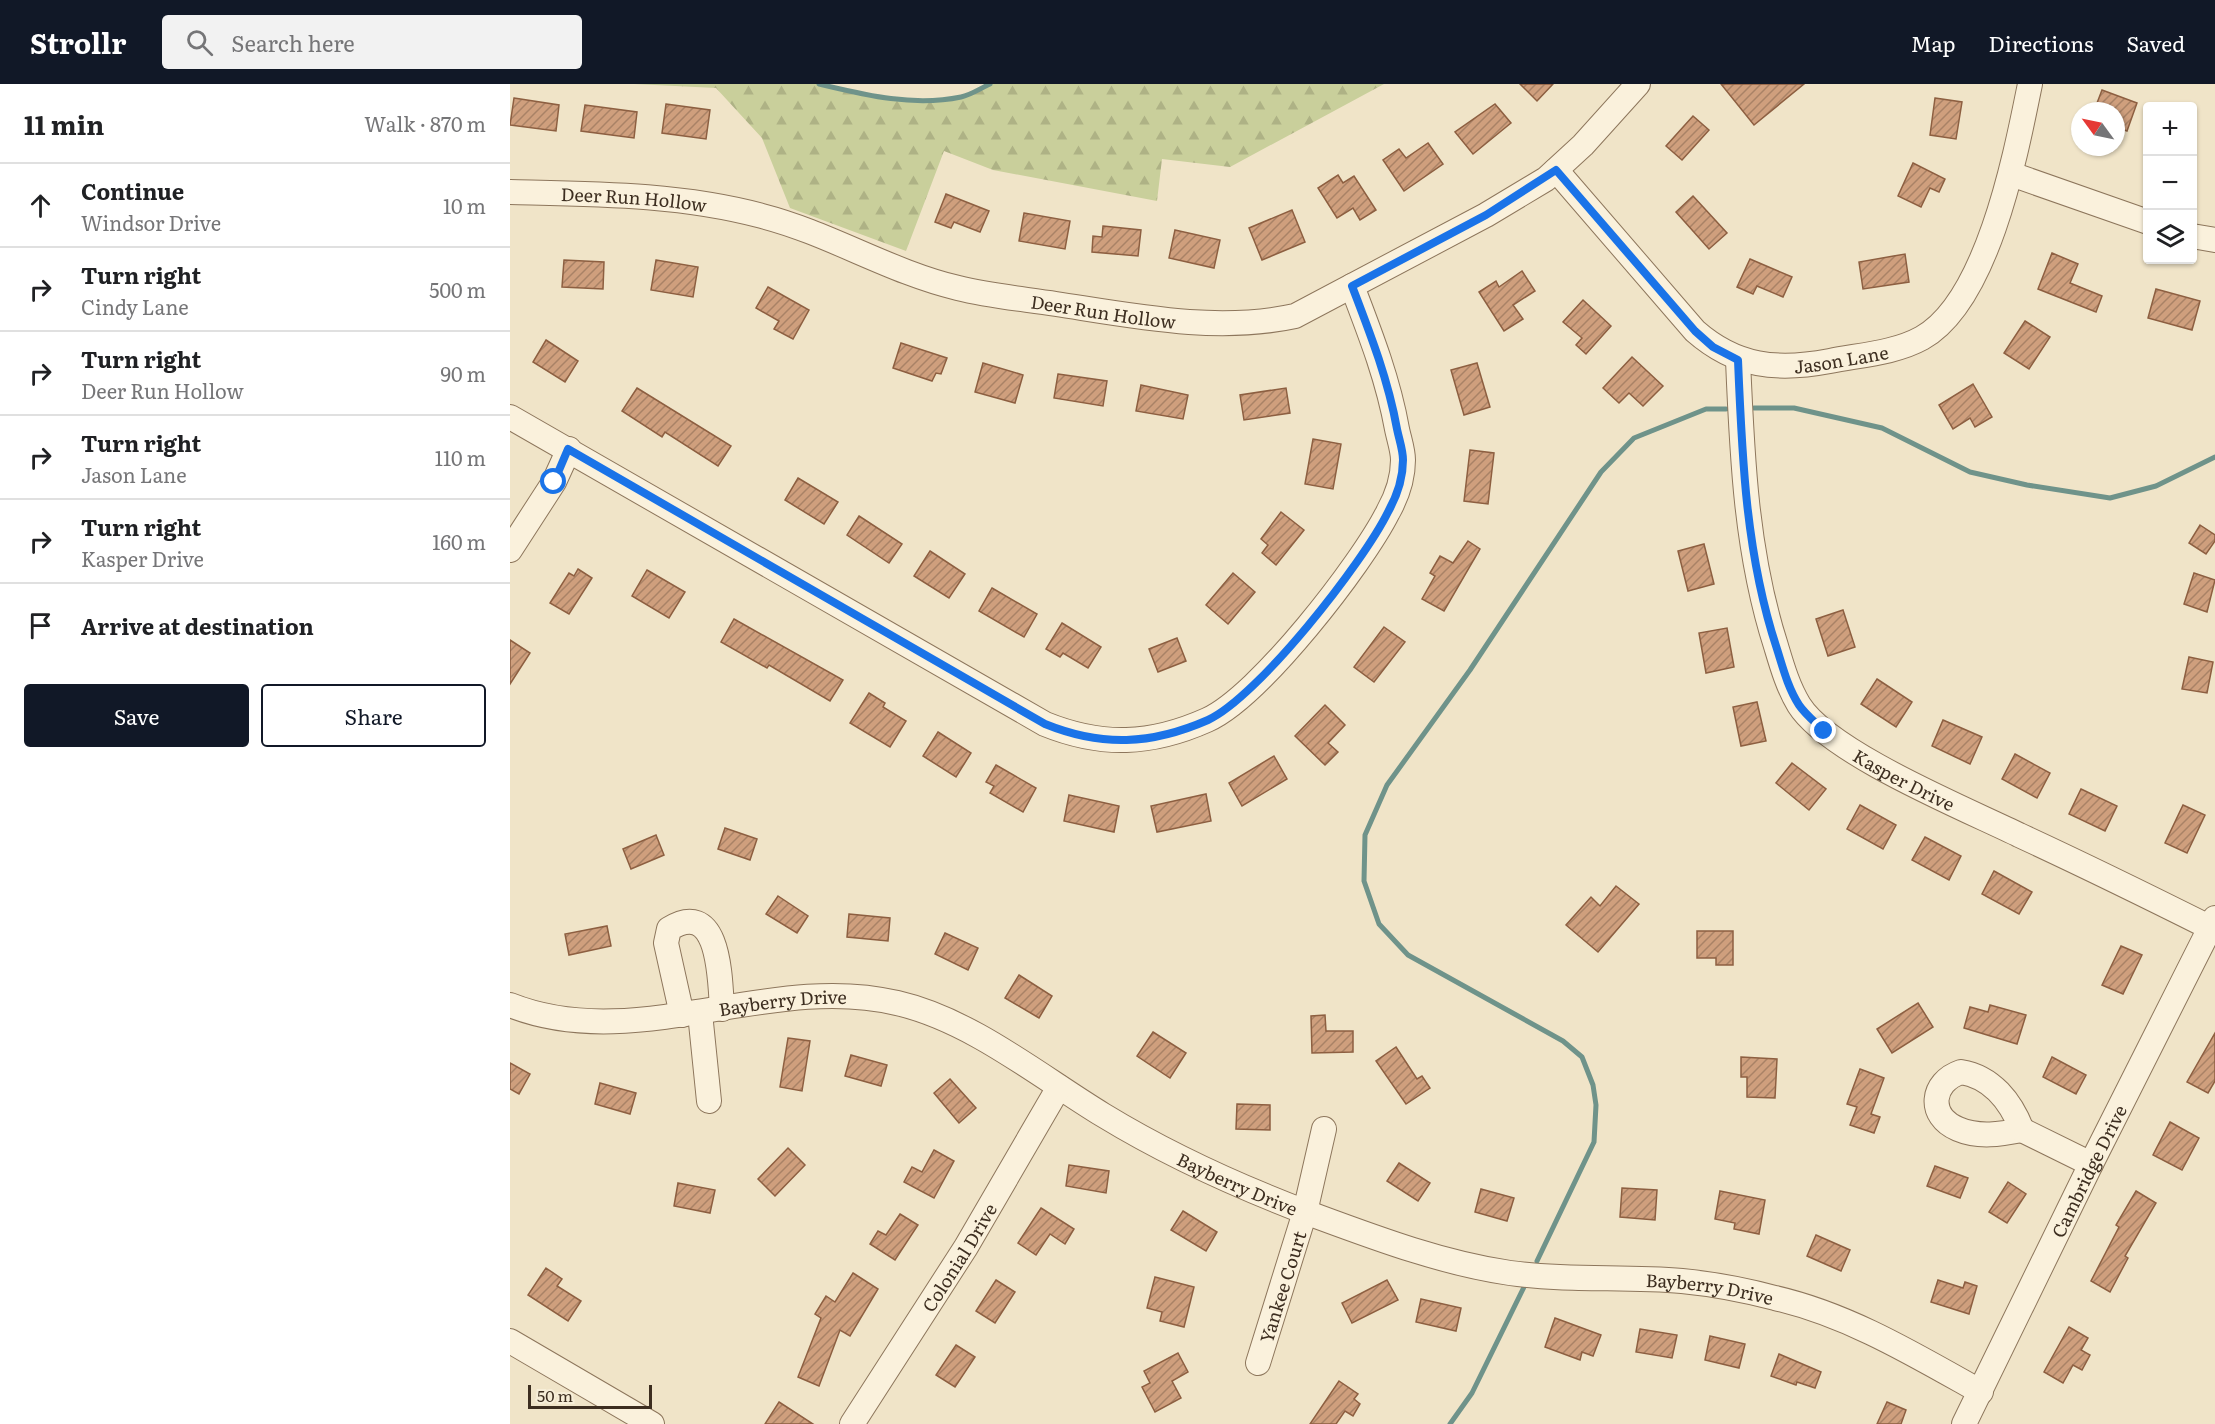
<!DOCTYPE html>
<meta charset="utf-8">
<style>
:root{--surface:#fff;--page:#f2f2f2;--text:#202124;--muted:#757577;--line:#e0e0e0;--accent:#111827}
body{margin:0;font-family:Literata,serif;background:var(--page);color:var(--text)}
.controls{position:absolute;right:18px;top:18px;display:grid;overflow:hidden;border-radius:6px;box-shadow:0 2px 4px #0004}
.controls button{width:54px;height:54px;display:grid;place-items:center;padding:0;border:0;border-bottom:2px solid var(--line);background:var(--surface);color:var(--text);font:30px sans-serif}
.compass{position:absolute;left:1561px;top:18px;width:54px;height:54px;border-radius:50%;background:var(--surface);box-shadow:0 2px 4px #0004;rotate:303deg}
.scale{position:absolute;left:18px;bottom:15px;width:124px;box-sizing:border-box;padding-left:6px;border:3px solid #3d2e20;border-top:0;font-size:16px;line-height:21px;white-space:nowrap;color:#3d2e20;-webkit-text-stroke:4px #f7eed8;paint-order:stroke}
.stop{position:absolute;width:18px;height:18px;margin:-14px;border:4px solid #1a73e8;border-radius:50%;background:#fff}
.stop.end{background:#1a73e8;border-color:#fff;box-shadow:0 2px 6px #0008}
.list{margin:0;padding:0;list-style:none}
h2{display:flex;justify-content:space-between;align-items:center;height:78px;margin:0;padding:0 24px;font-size:26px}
h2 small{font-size:20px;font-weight:400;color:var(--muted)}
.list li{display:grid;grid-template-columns:39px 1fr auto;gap:18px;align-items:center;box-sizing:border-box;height:84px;padding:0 24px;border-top:2px solid var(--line)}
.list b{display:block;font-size:22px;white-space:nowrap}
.list p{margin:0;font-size:20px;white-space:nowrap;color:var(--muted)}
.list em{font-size:20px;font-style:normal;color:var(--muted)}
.actions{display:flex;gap:12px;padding:18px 24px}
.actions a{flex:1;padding:14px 0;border:2px solid var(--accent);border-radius:6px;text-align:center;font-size:21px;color:var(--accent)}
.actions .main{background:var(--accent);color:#fff}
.icon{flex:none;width:33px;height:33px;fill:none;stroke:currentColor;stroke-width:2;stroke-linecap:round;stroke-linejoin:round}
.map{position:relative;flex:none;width:1705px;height:1340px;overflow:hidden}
header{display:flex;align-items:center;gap:36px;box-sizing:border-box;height:84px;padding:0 30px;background:var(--accent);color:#fff}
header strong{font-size:28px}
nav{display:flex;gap:33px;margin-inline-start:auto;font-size:21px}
.search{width:420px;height:54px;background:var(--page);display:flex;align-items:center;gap:15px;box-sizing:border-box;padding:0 21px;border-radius:6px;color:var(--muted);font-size:22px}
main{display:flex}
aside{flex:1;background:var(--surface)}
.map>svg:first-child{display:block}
</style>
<header>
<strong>Strollr</strong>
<div class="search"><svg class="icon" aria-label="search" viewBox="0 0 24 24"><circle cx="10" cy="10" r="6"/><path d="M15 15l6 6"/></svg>Search here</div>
<nav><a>Map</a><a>Directions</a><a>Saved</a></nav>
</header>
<main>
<aside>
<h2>11 min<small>Walk · 870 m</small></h2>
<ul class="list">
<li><svg class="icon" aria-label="ahead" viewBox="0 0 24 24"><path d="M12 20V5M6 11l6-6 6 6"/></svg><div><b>Continue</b><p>Windsor Drive</p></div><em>10 m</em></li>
<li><svg class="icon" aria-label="right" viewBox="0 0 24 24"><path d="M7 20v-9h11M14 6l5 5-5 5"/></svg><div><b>Turn right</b><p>Cindy Lane</p></div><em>500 m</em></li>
<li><svg class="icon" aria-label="right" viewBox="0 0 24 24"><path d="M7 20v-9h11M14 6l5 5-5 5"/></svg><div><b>Turn right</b><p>Deer Run Hollow</p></div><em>90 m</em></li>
<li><svg class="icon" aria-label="right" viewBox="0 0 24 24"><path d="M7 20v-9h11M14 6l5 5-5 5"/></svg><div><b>Turn right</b><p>Jason Lane</p></div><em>110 m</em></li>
<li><svg class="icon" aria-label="right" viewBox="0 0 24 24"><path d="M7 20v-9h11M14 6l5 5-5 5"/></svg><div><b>Turn right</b><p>Kasper Drive</p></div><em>160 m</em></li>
<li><svg class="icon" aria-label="arrive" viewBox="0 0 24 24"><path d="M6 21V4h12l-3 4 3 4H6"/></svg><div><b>Arrive at destination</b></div></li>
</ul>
<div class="actions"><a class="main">Save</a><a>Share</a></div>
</aside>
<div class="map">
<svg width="1705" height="1340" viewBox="0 0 1705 1340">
<defs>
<pattern id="forest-firs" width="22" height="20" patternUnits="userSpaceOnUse" patternTransform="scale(1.5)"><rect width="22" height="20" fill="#c9cf9b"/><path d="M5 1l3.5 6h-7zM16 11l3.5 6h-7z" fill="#aeb285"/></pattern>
<pattern id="building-hatch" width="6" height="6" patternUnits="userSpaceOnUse" patternTransform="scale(1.5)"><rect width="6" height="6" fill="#cf9f7d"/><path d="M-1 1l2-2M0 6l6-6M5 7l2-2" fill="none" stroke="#a98266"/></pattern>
</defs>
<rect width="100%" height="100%" fill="#f0e4c8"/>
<!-- forest -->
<polygon fill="url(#forest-firs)" points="124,0 309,0 364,13 415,17 453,13 480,0 874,0 720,83 652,75 647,117 483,86 434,67 396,167 280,124 252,54 206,4"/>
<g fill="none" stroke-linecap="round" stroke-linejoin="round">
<!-- stream -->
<g stroke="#6f938a" stroke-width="5">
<path d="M309 0C355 11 403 23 451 13 461 11 471 4 480 0"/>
<polyline points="1244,324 1284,324 1372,344 1460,388 1517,401 1600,414 1646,402 1705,373"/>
<polyline points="1027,1177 1084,1058 1086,1021 1083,1001 1072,973 1053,957 898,871 869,840 854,797 855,751 877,701 960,586 1091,388 1124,354 1196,325 1216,325"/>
<polyline points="940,1340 962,1309 1014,1203"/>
</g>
</g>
<!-- building -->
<g fill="url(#building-hatch)" stroke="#8d5f41" stroke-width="1.5">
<polygon points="1010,0 1043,0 1027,17"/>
<polygon points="1211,0 1294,0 1244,41"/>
<polygon points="1592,6 1627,19 1617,47 1606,43 1606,27 1584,27"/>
<polygon points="4,14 49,21 46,47 0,41"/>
<polygon points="1425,14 1452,18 1446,55 1420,51"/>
<polygon points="156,20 200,26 196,55 152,49"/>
<polygon points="985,20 1001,39 963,70 945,48"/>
<polygon points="75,21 127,28 124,54 71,47"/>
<polygon points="1183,32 1199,46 1172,76 1156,62"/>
<polygon points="918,59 933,80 894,107 873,76 889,65 896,74"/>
<polygon points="1403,79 1435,95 1429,108 1420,104 1411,123 1388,112"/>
<polygon points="828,91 833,99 844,92 866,126 850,136 843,124 827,134 808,104"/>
<polygon points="436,110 479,127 470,148 444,138 441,144 425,138"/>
<polygon points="1183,112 1217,149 1199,165 1166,128"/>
<polygon points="782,126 795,158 752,176 739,144"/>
<polygon points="514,129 560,137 555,165 509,157"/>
<polygon points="593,142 631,146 628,172 582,168 583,152 592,153"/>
<polygon points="665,146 710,156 704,184 659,174"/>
<polygon points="1542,169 1568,180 1560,199 1592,212 1586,228 1528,205"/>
<polygon points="1395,170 1399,198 1353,205 1349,178"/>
<polygon points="1240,175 1282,193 1273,213 1247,202 1243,210 1227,203"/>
<polygon points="54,176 94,178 93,205 52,203"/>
<polygon points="146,176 188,183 183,213 141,206"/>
<polygon points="1012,187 1025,207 1003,221 1013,235 994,247 969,208 986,197 989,203"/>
<polygon points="258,203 299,226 283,255 264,245 269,237 246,224"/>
<polygon points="1646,205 1690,217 1682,246 1638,234"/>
<polygon points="1073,216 1101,242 1076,270 1066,261 1072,254 1053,238"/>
<polygon points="1515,237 1540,253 1519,285 1494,269"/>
<polygon points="36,256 68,277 55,298 23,278"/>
<polygon points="391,259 437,274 431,290 426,289 422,297 383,284"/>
<polygon points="1122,273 1153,302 1133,322 1119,309 1109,319 1093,304"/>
<polygon points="473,279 513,291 505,319 465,308"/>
<polygon points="967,279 980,323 954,331 941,286"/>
<polygon points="548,290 597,297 593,322 544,314"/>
<polygon points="1463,300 1482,333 1465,343 1460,334 1443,345 1429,321"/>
<polygon points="631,301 678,311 673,335 626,327"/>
<polygon points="127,304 221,362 208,382 155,348 152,353 112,327"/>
<polygon points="776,304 780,329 734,336 730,311"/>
<polygon points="803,355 831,360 823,405 795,400"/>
<polygon points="960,366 984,369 978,420 954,417"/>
<polygon points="288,394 328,418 314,440 275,416"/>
<polygon points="771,428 794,446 766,481 752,469 758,461 751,455"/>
<polygon points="349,432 392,460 379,479 337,451"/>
<polygon points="1690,441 1705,451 1705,457 1696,470 1679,459"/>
<polygon points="958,457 970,465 934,527 912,515 925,492 920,489 930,472 943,479"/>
<polygon points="1194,460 1204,500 1178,507 1168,467"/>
<polygon points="420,467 455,490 439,514 404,492"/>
<polygon points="68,485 82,494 59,530 40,519 59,489 64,492"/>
<polygon points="137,486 175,508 159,534 122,512"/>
<polygon points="723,489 745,508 718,540 696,521"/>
<polygon points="1684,489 1705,496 1697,528 1674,520"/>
<polygon points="482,504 527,530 514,553 469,527"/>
<polygon points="1333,526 1345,563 1318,572 1306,535"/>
<polygon points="224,535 333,596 320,617 259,581 257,584 211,558"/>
<polygon points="552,539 591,563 578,584 553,569 550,573 536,565"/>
<polygon points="874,543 895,558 864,598 844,583"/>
<polygon points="1217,544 1224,583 1196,589 1189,549"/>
<polygon points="667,554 676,577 648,588 639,565"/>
<polygon points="0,556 20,569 0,600"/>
<polygon points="1679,573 1703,578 1697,609 1672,605"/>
<polygon points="1367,595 1402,618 1386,643 1351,620"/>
<polygon points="359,609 375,619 373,623 396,637 380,663 340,639"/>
<polygon points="1247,618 1256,657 1231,662 1223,623"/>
<polygon points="815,621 835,641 818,659 828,668 815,681 785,652"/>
<polygon points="1433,636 1472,653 1460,680 1422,662"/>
<polygon points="428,648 461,669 446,693 413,672"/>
<polygon points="1505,670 1540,689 1527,714 1492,695"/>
<polygon points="764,672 777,695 732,722 719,699"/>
<polygon points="1282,679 1316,705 1299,726 1266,699"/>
<polygon points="486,681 526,704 513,728 480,709 484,702 476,698"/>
<polygon points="1571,705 1607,722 1595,747 1559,730"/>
<polygon points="696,710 701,737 647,748 641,722"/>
<polygon points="559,711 609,722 604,748 554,737"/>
<polygon points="1350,721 1386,741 1373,765 1337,745"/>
<polygon points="1673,721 1695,731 1677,769 1655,759"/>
<polygon points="215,744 247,755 240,776 208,765"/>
<polygon points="146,751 154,771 121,785 113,765"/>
<polygon points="1415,753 1451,772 1439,796 1402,776"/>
<polygon points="1484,787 1522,808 1509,830 1472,810"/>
<polygon points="1106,802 1129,820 1088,868 1056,841 1081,813 1090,822"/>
<polygon points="268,812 298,832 287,849 256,830"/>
<polygon points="339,830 380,834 378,857 337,853"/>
<polygon points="97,842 101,862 59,871 55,850"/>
<polygon points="1187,847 1223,847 1223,881 1206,881 1206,874 1187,874"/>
<polygon points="435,849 468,864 458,886 425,870"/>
<polygon points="1611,862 1632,871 1613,910 1592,901"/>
<polygon points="509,891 542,912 529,934 495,914"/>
<polygon points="1408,919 1423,943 1382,969 1367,945"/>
<polygon points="1480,921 1516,931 1507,960 1454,944 1460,923 1478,928"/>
<polygon points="815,931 816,947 843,947 843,968 802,969 801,932"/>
<polygon points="643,948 676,969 660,994 627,972"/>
<polygon points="1705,949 1705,997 1698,1009 1677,998"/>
<polygon points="278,954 300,957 292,1007 270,1003"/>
<polygon points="886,963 907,995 912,992 920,1004 896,1020 866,977"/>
<polygon points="341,971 377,981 371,1002 335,992"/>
<polygon points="1231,973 1267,975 1265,1014 1237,1013 1237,993 1231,993"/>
<polygon points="1542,973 1576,991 1566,1010 1533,993"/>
<polygon points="0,979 20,990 9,1010 0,1005"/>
<polygon points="1350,985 1374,994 1361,1030 1370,1033 1364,1049 1340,1041 1347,1023 1337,1020"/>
<polygon points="440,995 466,1024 449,1039 424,1009"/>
<polygon points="90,999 126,1009 120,1030 85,1020"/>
<polygon points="727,1020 760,1021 760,1046 726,1045"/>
<polygon points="1660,1038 1689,1054 1672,1086 1643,1071"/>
<polygon points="278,1064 295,1081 265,1112 248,1095"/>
<polygon points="424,1066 444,1077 424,1114 394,1098 402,1083 412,1088"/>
<polygon points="889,1079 920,1099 908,1117 877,1097"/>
<polygon points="559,1081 599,1087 596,1109 556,1102"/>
<polygon points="1425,1082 1458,1094 1450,1114 1417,1102"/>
<polygon points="1498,1098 1516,1110 1497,1139 1479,1128"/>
<polygon points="168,1099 205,1106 200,1129 164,1122"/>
<polygon points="1112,1104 1147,1106 1145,1136 1110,1133"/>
<polygon points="971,1105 1004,1114 997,1137 965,1128"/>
<polygon points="1210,1107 1255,1116 1249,1150 1224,1145 1225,1139 1205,1135"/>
<polygon points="1626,1107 1646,1119 1615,1172 1618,1174 1600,1208 1581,1197 1609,1143 1606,1141"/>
<polygon points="531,1124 564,1145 555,1160 540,1150 526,1171 508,1159"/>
<polygon points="673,1127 707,1148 696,1167 661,1146"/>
<polygon points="390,1130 408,1141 385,1176 360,1160 368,1147 376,1151"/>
<polygon points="1306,1151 1340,1166 1331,1187 1297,1172"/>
<polygon points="36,1184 52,1195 47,1202 71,1217 58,1237 18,1211"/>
<polygon points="343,1189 368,1205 340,1252 330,1246 309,1302 288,1293 311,1234 305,1230 316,1212 325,1218"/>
<polygon points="645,1193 684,1203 674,1243 650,1237 652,1228 637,1224"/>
<polygon points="486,1196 505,1208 485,1239 466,1227"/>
<polygon points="877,1196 888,1216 842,1239 832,1219"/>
<polygon points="1428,1196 1453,1204 1455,1198 1467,1202 1459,1230 1421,1218"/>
<polygon points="911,1215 951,1224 946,1247 906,1238"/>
<polygon points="1045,1234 1091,1251 1083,1272 1072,1268 1070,1276 1035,1263"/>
<polygon points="1559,1243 1578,1254 1571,1266 1580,1271 1572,1286 1563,1281 1553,1299 1534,1288"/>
<polygon points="1130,1245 1167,1251 1162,1274 1126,1268"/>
<polygon points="1200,1252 1235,1260 1229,1284 1195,1276"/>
<polygon points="446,1261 465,1273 445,1303 426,1291"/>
<polygon points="668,1269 678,1288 662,1297 671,1314 645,1328 632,1303 640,1299 634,1287"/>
<polygon points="1269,1270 1311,1288 1305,1304 1287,1298 1286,1301 1261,1292"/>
<polygon points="829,1297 848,1310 844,1315 850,1320 843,1332 835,1327 826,1340 800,1340"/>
<polygon points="269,1318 303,1340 255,1340"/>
<polygon points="1377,1318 1396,1326 1391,1340 1367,1340"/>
</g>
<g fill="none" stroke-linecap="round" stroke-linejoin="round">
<defs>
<g id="minor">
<path id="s1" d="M1046 86 1185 247C1226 283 1267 287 1320 277 1350 271 1385 269 1412 254 1478 217 1506 69 1520 0"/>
<polyline points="1501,90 1638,138"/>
<path id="s2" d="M0 108C85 110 170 110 252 132 319 149 380 188 448 204 480 212 514 215 546 220 624 232 707 249 785 232L976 131 1036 95 1073 61 1128 0"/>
<polyline points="1682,152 1705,156"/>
<path id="s3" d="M1228 276C1232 372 1236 469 1266 562 1272 582 1278 603 1289 621 1319 669 1456 725 1509 751 1574 781 1637 812 1701 844"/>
<path d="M0 333 535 640C592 663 641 661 697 636 749 613 852 480 878 428 887 412 893 394 893 376 893 366 889 355 887 345 878 295 860 249 842 202"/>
<polyline points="0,466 44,398 59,365"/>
<path id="s4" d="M0 921C126 971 259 888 387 919 461 936 529 992 593 1031 657 1070 727 1102 798 1129 863 1153 931 1179 1000 1189 1057 1197 1115 1192 1172 1197 1203 1200 1235 1206 1265 1214 1339 1231 1405 1271 1471 1308"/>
<polyline points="190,929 199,1017"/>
<path d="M172 931 156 859 159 845C210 813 210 895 212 925"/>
<path d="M1451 988C1482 993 1501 1018 1512 1046 1491 1050 1469 1054 1448 1045 1417 1032 1421 998 1451 988Z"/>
<polyline points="1512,1046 1581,1080"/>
<polyline points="0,1257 142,1340"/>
<path id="s5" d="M748 1279 795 1128 814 1045"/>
<path id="s6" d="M342 1340 456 1163 549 1003"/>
<path id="s7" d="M1454 1340 1581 1080 1705 834"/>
</g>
</defs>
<!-- minor casing -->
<use href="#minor" stroke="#8d765c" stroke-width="26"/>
<!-- minor -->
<use href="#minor" stroke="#faf1dc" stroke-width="24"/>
</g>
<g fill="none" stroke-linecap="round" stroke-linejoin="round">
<!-- route -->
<path stroke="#1a73e8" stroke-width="8" d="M44 398 58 365 535 640C592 663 641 661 698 636 748 613 853 479 878 428 887 412 893 394 893 376 893 366 889 355 887 345 878 295 860 249 842 202L976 131 1046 86 1185 247 1203 263 1228 276C1232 374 1236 472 1267 565 1273 584 1278 604 1289 621 1295 630 1306 639 1314 647"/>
</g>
<g text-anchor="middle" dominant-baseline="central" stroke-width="4.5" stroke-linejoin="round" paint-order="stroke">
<!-- street labels -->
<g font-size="18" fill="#3d2e20" stroke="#f7eed8">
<text stroke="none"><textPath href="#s2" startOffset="124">Deer Run Hollow</textPath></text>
<text stroke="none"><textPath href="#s2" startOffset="610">Deer Run Hollow</textPath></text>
<text stroke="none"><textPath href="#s1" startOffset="368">Jason Lane</textPath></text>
<text stroke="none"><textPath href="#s3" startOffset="483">Kasper Drive</textPath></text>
<text stroke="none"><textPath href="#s4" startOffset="276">Bayberry Drive</textPath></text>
<text stroke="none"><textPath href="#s7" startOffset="282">Cambridge Drive</textPath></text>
<text stroke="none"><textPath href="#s4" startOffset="778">Bayberry Drive</textPath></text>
<text stroke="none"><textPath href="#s6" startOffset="198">Colonial Drive</textPath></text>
<text stroke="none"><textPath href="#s5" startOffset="80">Yankee Court</textPath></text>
<text stroke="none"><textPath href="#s4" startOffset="1266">Bayberry Drive</textPath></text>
</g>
</g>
</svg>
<div class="controls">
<button>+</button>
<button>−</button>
<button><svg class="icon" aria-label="layers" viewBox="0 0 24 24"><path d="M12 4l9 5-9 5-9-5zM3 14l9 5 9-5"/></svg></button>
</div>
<svg class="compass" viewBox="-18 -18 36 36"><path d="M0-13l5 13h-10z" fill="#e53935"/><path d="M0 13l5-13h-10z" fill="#757577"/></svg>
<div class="scale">50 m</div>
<div class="stop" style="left:44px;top:398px"></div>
<div class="stop end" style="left:1314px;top:647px"></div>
</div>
</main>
